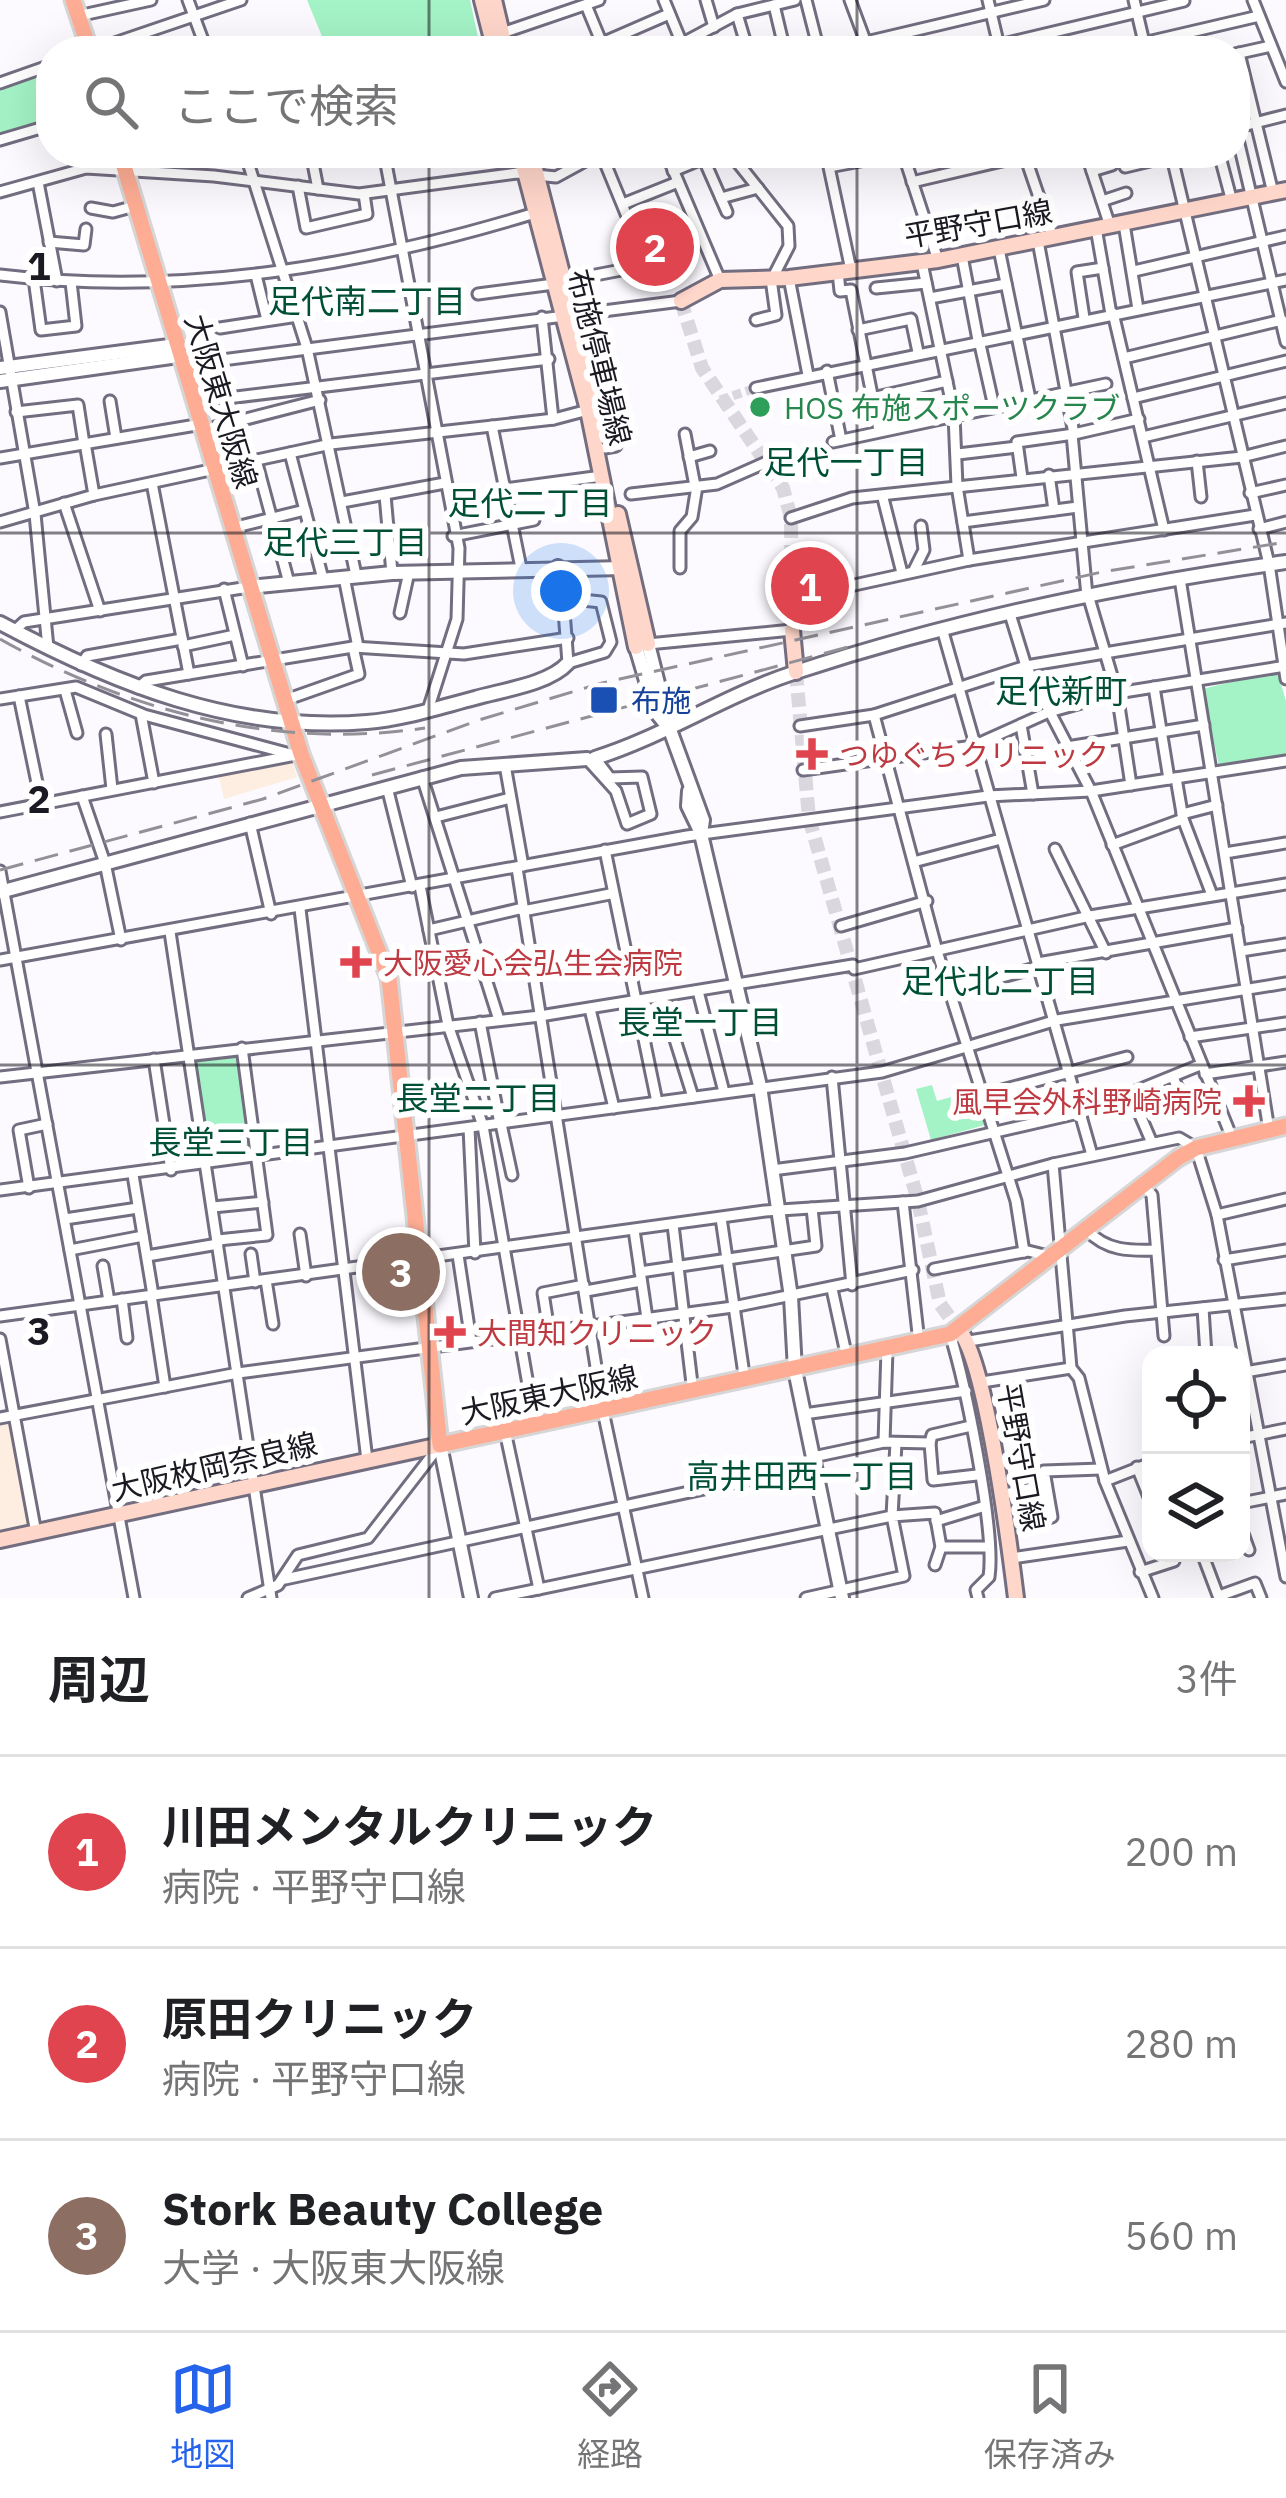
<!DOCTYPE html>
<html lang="ja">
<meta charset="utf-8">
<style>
:root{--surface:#fff;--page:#f6f6f6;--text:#202124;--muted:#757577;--line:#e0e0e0;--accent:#2563eb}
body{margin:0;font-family:"IBM Plex Sans","Noto Sans JP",sans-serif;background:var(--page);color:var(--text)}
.controls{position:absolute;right:36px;bottom:36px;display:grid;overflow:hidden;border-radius:24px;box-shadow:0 12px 48px #0002}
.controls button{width:108px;height:108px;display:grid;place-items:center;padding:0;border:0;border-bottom:3px solid var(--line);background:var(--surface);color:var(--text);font:60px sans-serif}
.you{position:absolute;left:561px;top:591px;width:42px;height:42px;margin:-30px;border:9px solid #fff;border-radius:50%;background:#1a73e8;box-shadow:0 0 0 18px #1a73e833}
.badge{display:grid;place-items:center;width:78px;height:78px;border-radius:50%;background:var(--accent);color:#fff;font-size:39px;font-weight:700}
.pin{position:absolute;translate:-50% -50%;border:6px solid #fff;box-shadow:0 3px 12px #0006}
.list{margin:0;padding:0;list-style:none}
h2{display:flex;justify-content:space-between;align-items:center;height:156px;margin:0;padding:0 48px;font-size:51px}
h2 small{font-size:39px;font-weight:400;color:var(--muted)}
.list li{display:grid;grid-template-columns:78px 1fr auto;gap:36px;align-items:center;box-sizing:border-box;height:192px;padding:0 48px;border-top:3px solid var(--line)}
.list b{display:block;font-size:45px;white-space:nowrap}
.list p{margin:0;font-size:39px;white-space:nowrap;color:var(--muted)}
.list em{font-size:39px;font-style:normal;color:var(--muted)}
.icon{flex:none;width:66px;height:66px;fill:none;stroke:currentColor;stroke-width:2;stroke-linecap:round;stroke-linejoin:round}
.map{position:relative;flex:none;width:1286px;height:1598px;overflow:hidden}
.search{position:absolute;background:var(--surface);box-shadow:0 12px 48px #0002;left:36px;right:36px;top:36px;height:132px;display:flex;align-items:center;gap:30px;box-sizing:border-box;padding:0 42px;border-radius:48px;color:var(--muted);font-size:45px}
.sheet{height:732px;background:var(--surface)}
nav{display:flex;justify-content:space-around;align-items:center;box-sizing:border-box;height:168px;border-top:3px solid var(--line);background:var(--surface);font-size:33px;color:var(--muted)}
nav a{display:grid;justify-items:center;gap:6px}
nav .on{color:var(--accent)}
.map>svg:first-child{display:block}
</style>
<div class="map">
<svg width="1286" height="1598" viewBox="0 0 1286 1598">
<rect width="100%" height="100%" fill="#fcfaff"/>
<!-- commercial -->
<g fill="#fdeee1">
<polygon points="291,758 297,777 224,799 218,773"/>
<polygon points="12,1419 31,1526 0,1531 0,1421"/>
</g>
<!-- green -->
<g fill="#a4f3c6">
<polygon points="307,0 470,0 481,51 328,51"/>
<polygon points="38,76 46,99 51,98 51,123 0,133 0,89"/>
<polygon points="1277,671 1286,701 1286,756 1219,766 1202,689"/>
<polygon points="240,1052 253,1155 209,1161 193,1058"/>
<polygon points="932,1085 937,1101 975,1090 985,1125 931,1140 916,1089"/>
</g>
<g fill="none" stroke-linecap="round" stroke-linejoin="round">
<!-- minor-tunnel -->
<polyline stroke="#dad8de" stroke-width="9" stroke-dasharray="9 4.5" stroke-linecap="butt" points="720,400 756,388"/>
<!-- secondary-tunnel -->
<g stroke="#dad8de" stroke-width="14" stroke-dasharray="14 7" stroke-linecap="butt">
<polyline points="681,301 702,368 783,488 791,518 792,630"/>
<polyline points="796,672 809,818 918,1201 940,1304 959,1330"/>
</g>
<defs>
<g id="minor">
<polyline points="188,0 207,51"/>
<polyline points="664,0 685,51"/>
<polyline points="706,0 714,27"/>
<polyline points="806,0 819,51"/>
<polyline points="850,0 869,51"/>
<polyline points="988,0 999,46"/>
<polyline points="1134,0 1146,51"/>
<polyline points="1253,0 1286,82"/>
<polyline points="586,5 605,51"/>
<polyline points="774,5 785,51"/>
<polyline points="78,16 151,0"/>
<polyline points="502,33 599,0"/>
<polyline points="600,44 669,14"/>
<polyline points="681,44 737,14"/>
<polyline points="999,45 1184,1"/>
<polyline points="91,51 241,0"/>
<polyline points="748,51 737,14 795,0"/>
<polyline points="828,51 1044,0"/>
<polyline points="967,51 999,42"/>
<polyline points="1109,51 1259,16"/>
<polyline points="1239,53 1273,193"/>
<polyline points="1235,54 1271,46"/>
<polyline points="0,83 51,65"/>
<polyline points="1235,127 1286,342"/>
<polyline points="1235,128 1286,115"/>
<polyline points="0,140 51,125"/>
<polyline points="245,153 307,348 356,575"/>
<polyline points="305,153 312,158 378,153"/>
<polyline points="384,153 459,548 457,619 428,710"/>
<polyline points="601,153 640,248"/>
<polyline points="666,153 720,280"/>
<polyline points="701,153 727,212"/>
<polyline points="730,153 788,226 789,246 772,279"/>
<polyline points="903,153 938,260"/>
<polyline points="1024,153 1053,238"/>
<polyline points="1086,153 1110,226"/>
<polyline points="1171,153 1269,564 1286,679"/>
<polyline points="1219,153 1232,202"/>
<polyline points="312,158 318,189"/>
<polyline points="1125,167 1171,156"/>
<polyline points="673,171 716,153"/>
<polyline points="1092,171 1112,165"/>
<polyline points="38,182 57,281"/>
<polyline points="912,182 1036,153"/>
<polyline points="298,186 306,228 367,214 364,194"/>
<polyline points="0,192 86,168 214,176 359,194 517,173 556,177 600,153"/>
<polyline points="721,198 758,188"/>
<polyline points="1102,201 1126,193"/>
<polyline points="623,204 678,182"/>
<polyline points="91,208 113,212 135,206"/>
<polyline points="1124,224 1138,309"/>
<polyline points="1096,228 1111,314"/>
<polyline points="1038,241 1074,434 1139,419"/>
<polyline points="49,242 84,245 86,229"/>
<polyline points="999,249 1030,399"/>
<polyline points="962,256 978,340"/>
<polyline points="922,263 954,415 957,486 969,560"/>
<polyline points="851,270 829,167 903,153"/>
<polyline points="1134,271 1286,236"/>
<polyline points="838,272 840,291 851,290 879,430"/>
<path d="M0 275C182 297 361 266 535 213"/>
<polyline points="256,275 267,320"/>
<polyline points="789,278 808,375"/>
<polyline points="34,279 41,330 76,326 71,282"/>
<polyline points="564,281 658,263"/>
<polyline points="876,288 926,283"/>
<polyline points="478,294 554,284"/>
<polyline points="930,298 1006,284"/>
<polyline points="0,312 35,514 48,648"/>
<polyline points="1113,313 1164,530"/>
<polyline points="542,317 553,419"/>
<polyline points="1084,318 1077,272 1103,268"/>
<polyline points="756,320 776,315 771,279"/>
<polyline points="220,328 298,316"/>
<polyline points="858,330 911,319 918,352"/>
<polyline points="979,340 994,407"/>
<polyline points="1124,358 1282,320"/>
<polyline points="183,365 681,301"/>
<polyline points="827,371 841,440"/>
<polyline points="756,388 1286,280"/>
<polyline points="872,398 947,381"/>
<polyline points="1133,398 1286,361"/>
<polyline points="110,401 116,438"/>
<polyline points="195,402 549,359"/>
<polyline points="16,412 78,405 84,444"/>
<polyline points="492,426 521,568"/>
<polyline points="203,430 320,400"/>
<polyline points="685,434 695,486"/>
<polyline points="1072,434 1087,596"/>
<polyline points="1143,437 1286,403"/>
<polyline points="833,442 1106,384"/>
<polyline points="85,443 94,495"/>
<polyline points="605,448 616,446"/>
<polyline points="290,453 323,579"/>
<polyline points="958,454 1017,447"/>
<polyline points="689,457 710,451"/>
<polyline points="0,458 202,424"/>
<polyline points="256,460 289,583"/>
<polyline points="1197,461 1201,497"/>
<polyline points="1049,475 1054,510"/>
<polyline points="1022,478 1017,442 1074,434"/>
<polyline points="152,483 189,674"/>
<polyline points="505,489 602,476"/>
<polyline points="1250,493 1286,485"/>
<polyline points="631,494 717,484 769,461"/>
<polyline points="385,495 392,573"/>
<polyline points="883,498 902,573"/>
<polyline points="342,502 445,483"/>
<polyline points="64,503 100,611"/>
<polyline points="791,518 852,498 1242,457 1286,446"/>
<polyline points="0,522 94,495 331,444 554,419 588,410"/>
<polyline points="963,522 1078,507"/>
<polyline points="232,528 305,510"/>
<polyline points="1259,529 1286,522"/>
<polyline points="453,536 534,520"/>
<polyline points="680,568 680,531 692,517 697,486"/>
<polyline points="914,570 924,550 921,526"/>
<polyline points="344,577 358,647"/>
<polyline points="1180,579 1269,1130"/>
<polyline points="224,589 243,666"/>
<polyline points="1088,595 1117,693 1131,785"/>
<polygon points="563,598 601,602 611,642 605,652 568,663"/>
<polyline points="790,599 969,560 1255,515"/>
<polyline points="400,613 409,572"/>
<polyline points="1010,614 1026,666 1091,791 1232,1138"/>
<polyline points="14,631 24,622 249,587"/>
<polyline points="943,632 1092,1155"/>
<polyline points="648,644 792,630"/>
<polyline points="183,646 235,635"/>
<polyline points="81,665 87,656 182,639"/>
<polyline points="1154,687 1169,779"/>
<polyline points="138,688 146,681 353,647 464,654 568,638"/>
<polyline points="65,690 77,733"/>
<polyline points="19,696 41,802"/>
<polyline points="291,698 359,674 353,647"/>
<polyline points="0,699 76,687 144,715 294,755"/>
<polyline points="141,714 154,783"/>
<polyline points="874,715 937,951 1016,1201 1024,1252"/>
<polyline points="1021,725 1033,794"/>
<polyline points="800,726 874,715 1026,666 1286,623"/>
<polyline points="106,734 112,789"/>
<polyline points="1067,747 1204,725"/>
<polygon points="595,758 610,778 642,777 651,814 627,824 616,791 587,759"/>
<polyline points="505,765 523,866"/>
<polyline points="803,770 973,746 1049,712 1117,693 1286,666"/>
<polyline points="422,777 499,1020"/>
<polyline points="1176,778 1183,819 1212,895"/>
<polyline points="387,787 412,887"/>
<polyline points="82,796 105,863 121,940"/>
<polyline points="0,812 301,754"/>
<polyline points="1182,814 1217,805"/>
<polyline points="436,817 510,798"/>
<polyline points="250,823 271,914"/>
<polyline points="1112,845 1183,819"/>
<polyline points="1055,849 1106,953"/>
<polyline points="605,850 657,1102"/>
<polyline points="1225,853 1286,843"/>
<polyline points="917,861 1001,839"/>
<polyline points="517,868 603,1411 643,1598"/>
<polyline points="0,871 134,1598"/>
<polyline points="420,886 448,1025 483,1126 535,1425"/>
<polyline points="300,909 367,1460"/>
<polyline points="523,911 610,894"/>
<polyline points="841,926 927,901"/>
<polyline points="429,930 523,908"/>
<polyline points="170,932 271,1598"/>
<polyline points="1241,951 1286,944"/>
<polyline points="0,960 687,836 988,796 1091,791 1286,761"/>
<polyline points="1038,963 1237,928"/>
<polyline points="854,969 1090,916 1286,884"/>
<polyline points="698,991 724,1092"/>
<polyline points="950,991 1039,967"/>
<polyline points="662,998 693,1097"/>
<polyline points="590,1009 614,1108"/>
<polyline points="480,1022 500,1124"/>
<polyline points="1190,1037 1286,1023"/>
<polyline points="154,1059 171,1170"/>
<polyline points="1205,1074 1286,1062"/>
<polyline points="0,1077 540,1016 853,965"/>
<polyline points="832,1077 852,1285"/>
<polyline points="1173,1077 1183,1101"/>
<polyline points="1131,1094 1152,1143"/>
<polyline points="983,1095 1127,1057"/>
<polyline points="501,1124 512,1175"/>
<polyline points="469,1128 475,1253"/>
<polyline points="1053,1164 1071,1368 1079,1378 1105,1481 1153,1598"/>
<polyline points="772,1170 905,1153 1087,1111 1200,1065"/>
<polyline points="133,1175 153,1295"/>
<polyline points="1143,1185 1152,1195 1164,1336"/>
<polyline points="29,1188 19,1130 47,1124"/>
<polyline points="0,1190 882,1072 1057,1020 1286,983"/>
<polyline points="903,1202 919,1342"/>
<polyline points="213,1207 263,1202"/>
<polyline points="1217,1215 1286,1199"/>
<polyline points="721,1218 745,1381"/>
<polyline points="65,1219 138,1208"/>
<polyline points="673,1225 693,1392"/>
<polyline points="634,1230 647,1318"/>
<path d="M1087 1230C1106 1251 1130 1251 1156 1250"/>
<polyline points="300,1234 306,1276"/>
<polyline points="218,1240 267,1235 242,1048"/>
<polyline points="70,1250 143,1236"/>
<polyline points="251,1254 255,1282"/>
<polyline points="458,1255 471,1341"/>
<polyline points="147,1256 218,1244"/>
<polyline points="1224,1260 1286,1250"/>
<polyline points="103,1266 109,1301"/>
<polyline points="934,1269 1028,1251 1052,1257"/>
<polyline points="640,1272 816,1246 812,1208"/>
<polyline points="266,1280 273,1324"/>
<polyline points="832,1289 847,1358"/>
<polyline points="586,1291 641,1281"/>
<polyline points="151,1295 165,1387"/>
<polyline points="122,1299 127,1338"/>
<polyline points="1203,1308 1206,1355"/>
<polyline points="0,1316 765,1211 918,1201 1053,1164 1179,1138 1196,1148 1217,1215 1286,1577"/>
<polyline points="549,1331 543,1293 584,1285"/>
<path d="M950 1334C965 1382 996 1531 989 1577L976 1590 978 1598"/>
<polyline points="0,1339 36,1533"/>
<polyline points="969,1341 1125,1316 1286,1299"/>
<polyline points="1245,1372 1286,1365"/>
<polyline points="982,1382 1071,1368"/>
<polyline points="804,1414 966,1391"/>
<polyline points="0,1418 238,1373 733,1307 913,1270"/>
<polyline points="505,1431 539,1589"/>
<polyline points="1241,1438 1286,1429"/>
<polyline points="884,1442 887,1350"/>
<polyline points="930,1443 933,1480 977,1475"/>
<polyline points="813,1457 884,1442 930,1443 932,1435 971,1426"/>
<polyline points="1137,1467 1151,1502"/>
<polyline points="1105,1481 1151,1463"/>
<polyline points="1001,1495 1046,1485"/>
<polyline points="1241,1503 1286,1494"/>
<polyline points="1052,1517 1044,1471 1101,1469"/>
<polyline points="936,1521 982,1507"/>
<polyline points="1241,1528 1249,1550"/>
<polyline points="941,1547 988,1547"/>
<polyline points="1202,1553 1219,1598"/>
<polyline points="1012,1558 1128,1541"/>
<polyline points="1140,1572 1174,1561 1173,1553"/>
<polyline points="285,1579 815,1465"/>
<polyline points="1219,1596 1255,1583 1261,1598"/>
<polyline points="248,1598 278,1585 298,1555 368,1538 440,1445"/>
<polyline points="495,1598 892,1516 896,1443"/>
<polyline points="806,1598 904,1576 892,1516 935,1513 941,1547 935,1565"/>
</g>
<g id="tertiary">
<polyline points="0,368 169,346 179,350"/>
<polyline points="0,381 171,357 179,350"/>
<polyline points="558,567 563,598"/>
<polyline points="249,587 392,573 625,568"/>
<path d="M0 623C114 684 235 733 367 722 404 719 440 707 475 698 503 690 549 684 568 663"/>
<polyline points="648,644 669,727 703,820 701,834 760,1086 791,1297 795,1370 842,1598"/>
<polyline points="636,647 655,711 664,722"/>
<path d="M595 758C665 736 725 695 796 672 954 620 1121 585 1286 562"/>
<polyline points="689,791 688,806 701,833"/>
<polyline points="0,892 461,768 587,759"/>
<polyline points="440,1445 471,1598"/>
</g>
<g id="secondary">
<polyline points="482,0 495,51"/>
<polyline points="494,0 506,51"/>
<polyline points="520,153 588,410 636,647"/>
<polyline points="531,153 600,421"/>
<polyline points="681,301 720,280 789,278 938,260 1286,190"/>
<polyline points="618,514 648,644"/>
<polyline points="792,630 796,672"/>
<path d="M959 1330C986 1360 1010 1549 1016 1598"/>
<polyline points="0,1540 440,1445"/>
</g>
<g id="primary">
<polyline points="73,0 90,51"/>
<polyline points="120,153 301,754 389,978 440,1445 950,1334 1178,1158 1196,1148 1286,1126"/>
</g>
</defs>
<!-- minor casing -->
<use href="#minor" stroke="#736d80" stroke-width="15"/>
<!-- tertiary casing -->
<use href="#tertiary" stroke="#736d80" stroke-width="18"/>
<!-- secondary casing -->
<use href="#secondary" stroke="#736d80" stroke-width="20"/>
<!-- primary casing -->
<use href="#primary" stroke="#d6d6d7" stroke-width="21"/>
<!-- minor -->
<use href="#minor" stroke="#fff" stroke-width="9"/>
<!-- tertiary -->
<use href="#tertiary" stroke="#fff" stroke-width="12"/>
<!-- secondary -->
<use href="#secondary" stroke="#ffd6ca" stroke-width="14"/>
<!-- primary -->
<use href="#primary" stroke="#fead94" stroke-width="15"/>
<!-- rail -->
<g stroke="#939198" stroke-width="3" stroke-dasharray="24 12" stroke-linecap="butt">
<path d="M0 639C129 712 277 750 425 728"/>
<polyline points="372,775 852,646"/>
<polyline points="0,870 263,799 479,720 602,683 1102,572 1286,542"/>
</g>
</g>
<!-- grid -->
<path fill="none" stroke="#1b1921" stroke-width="3" stroke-opacity="0.55" d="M429 0V51M857 0V51M429 153V1598M857 153V1598M0 533H1286M0 1065H1286"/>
<!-- markers -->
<circle fill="#2e9e5b" stroke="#fff" stroke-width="4.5" cx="760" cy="407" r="12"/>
<rect fill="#1a4fb4" stroke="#fff" stroke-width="4.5" x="589" y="685" width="30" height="30" rx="6"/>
<g fill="#e0444e" stroke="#fff" stroke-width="4.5">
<path d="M806 736h12v12h12v12h-12v12h-12v-12h-12v-12h12z"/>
<path d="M350 944h12v12h12v12h-12v12h-12v-12h-12v-12h12z"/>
<path d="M1243 1083h12v12h12v12h-12v12h-12v-12h-12v-12h12z"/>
<path d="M444 1314h12v12h12v12h-12v12h-12v-12h-12v-12h12z"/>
</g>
<g text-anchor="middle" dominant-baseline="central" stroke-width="12" stroke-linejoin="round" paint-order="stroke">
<!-- street labels -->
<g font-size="30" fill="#1b1921" stroke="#fff">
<text transform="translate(978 223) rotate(-10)">平野守口線</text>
<text transform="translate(600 357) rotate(76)">布施停車場線</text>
<text transform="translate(222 401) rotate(73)">大阪東大阪線</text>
<text transform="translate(549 1394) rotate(-12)">大阪東大阪線</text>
<text transform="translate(1022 1457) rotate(80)">平野守口線</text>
<text transform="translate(214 1466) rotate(-13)">大阪枚岡奈良線</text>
</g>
<!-- leisure labels -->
<g font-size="30" fill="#27864d" stroke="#fff" text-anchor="start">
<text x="784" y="407">HOS 布施スポーツクラブ</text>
</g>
<!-- transit labels -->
<g font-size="30" fill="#164399" stroke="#fff" text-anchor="start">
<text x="631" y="700">布施</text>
</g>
<!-- health labels -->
<g font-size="30" fill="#be3a42" stroke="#fff" text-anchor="start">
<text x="839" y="754">つゆぐちクリニック</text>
<text x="383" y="962">大阪愛心会弘生会病院</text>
<text x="1222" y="1101" text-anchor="end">風早会外科野崎病院</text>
<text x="477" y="1332">大間知クリニック</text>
</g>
<!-- neighbourhood labels -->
<g font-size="33" fill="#004f37" stroke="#fff">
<text x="367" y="300">足代南二丁目</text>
<text x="846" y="461">足代一丁目</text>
<text x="530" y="502">足代二丁目</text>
<text x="345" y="541">足代三丁目</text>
<text x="1061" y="690">足代新町</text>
<text x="1000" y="980">足代北二丁目</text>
<text x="700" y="1021">長堂一丁目</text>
<text x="478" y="1097">長堂二丁目</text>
<text x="231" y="1141">長堂三丁目</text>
<text x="802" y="1475">高井田西一丁目</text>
</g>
</g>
<g font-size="39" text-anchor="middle" font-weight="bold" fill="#1b1921" stroke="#fff" stroke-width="12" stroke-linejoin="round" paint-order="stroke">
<text x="39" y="280">1</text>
<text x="39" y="813">2</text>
<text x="39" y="1345">3</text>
</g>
</svg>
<div class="controls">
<button><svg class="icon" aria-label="locate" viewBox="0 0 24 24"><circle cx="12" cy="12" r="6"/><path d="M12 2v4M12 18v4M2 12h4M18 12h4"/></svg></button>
<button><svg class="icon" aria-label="layers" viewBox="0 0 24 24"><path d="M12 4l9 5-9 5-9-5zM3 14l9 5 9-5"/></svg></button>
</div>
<div class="you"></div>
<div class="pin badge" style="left:810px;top:586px;background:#e0444e">1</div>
<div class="pin badge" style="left:655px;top:247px;background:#e0444e">2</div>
<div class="pin badge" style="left:401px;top:1272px;background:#8d6e63">3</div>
<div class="search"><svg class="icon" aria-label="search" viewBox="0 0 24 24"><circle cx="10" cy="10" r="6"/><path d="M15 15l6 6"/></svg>ここで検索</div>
</div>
<section class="sheet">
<h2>周辺<small>3件</small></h2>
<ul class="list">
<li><span class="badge" style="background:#e0444e">1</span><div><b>川田メンタルクリニック</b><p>病院 · 平野守口線</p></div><em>200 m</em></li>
<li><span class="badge" style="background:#e0444e">2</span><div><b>原田クリニック</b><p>病院 · 平野守口線</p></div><em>280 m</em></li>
<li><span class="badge" style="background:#8d6e63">3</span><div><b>Stork Beauty College</b><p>大学 · 大阪東大阪線</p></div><em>560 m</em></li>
</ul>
</section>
<nav>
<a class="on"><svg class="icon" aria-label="map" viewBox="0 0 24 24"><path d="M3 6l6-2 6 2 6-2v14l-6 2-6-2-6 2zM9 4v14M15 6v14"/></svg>地図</a>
<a><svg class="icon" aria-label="directions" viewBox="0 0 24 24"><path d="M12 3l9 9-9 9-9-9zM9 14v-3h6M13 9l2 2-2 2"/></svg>経路</a>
<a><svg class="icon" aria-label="saved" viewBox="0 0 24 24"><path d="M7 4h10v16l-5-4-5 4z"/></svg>保存済み</a>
</nav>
